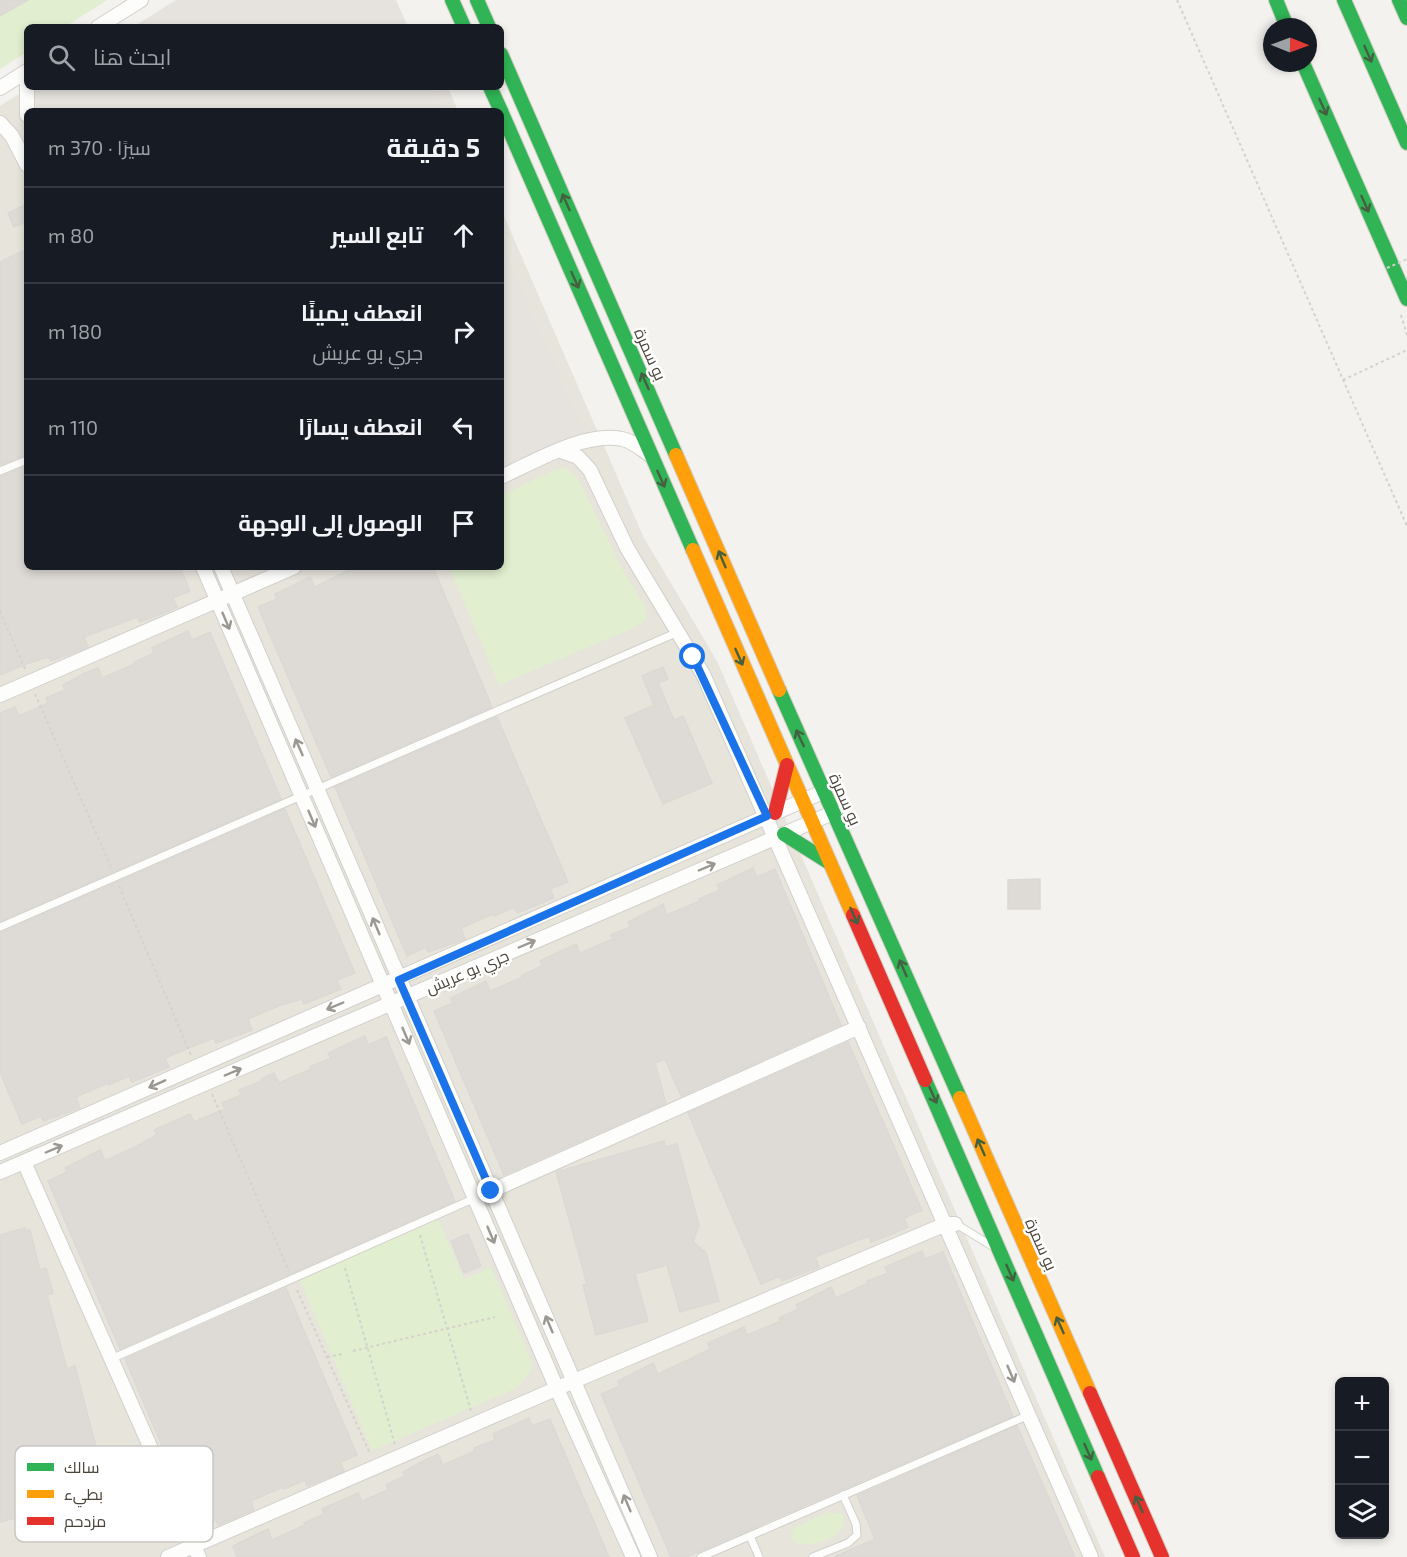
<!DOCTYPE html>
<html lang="ar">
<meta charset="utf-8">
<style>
:root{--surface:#171b24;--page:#242831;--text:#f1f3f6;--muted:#9ea1a6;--line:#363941}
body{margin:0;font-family:"Exo 2",Cairo,sans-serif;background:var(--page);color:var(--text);direction:rtl}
.controls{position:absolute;right:18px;bottom:18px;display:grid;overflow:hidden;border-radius:9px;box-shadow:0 3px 9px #0003}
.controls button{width:54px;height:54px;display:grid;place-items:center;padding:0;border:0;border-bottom:2px solid var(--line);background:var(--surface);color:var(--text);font:30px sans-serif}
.compass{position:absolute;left:1263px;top:18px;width:54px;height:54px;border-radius:50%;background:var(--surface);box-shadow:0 3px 9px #0003;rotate:91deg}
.stop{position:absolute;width:18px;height:18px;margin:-14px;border:4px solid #1a73e8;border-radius:50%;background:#fff}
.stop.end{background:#1a73e8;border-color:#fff;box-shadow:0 2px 6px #0008}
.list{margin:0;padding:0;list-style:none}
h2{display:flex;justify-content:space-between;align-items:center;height:78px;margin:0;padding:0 24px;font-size:26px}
h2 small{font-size:20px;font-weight:400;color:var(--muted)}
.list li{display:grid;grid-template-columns:39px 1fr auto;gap:18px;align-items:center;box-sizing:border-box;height:96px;padding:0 24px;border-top:2px solid var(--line)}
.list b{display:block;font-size:22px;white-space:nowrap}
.list p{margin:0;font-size:20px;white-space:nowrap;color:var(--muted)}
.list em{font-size:20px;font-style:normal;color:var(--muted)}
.icon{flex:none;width:33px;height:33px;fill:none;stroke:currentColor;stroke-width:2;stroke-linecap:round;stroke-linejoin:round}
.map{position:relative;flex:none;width:1407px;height:1557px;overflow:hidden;direction:ltr}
.search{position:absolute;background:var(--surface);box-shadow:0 3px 9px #0003;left:24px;top:24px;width:480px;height:66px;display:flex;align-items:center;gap:15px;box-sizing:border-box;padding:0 21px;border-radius:9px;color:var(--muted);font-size:22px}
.panel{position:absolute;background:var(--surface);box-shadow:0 3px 9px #0003;left:24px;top:108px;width:480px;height:462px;border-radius:9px;direction:rtl}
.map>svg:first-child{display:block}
</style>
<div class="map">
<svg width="1407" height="1557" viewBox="0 0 1407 1557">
<rect width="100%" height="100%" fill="#f4f2ee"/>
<!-- residential -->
<polygon fill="#e7e4dc" points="30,87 448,87 458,111 27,111 27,567 501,567 501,209 643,536 717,661 1105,1557 0,1557 0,106"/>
<!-- green -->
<g fill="#e1eecf">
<polygon points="0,0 107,0 65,27 27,27 27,52 0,69"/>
<polygon points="566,468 576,476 582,486 621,567 644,605 647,619 636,627 499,685 449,567 501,567 501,496 554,470"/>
<polygon points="438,1219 464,1279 491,1267 532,1362 531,1372 516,1388 372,1451 300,1280"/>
<path d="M828 1512 843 1514C851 1536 811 1550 795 1542L791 1538 794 1528Z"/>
</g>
<!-- parking -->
<g fill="#e6e3df">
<polygon points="176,0 396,0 408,27 133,27"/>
<polygon points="42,87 434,87 444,111 38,111 37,102"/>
<polygon points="501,242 584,432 501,467"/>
</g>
<!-- building -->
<g fill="#dedbd6" stroke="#dcd9d4" stroke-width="1.5">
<polygon points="0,0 28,0 0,16"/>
<polygon points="27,204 27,221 14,227 8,213"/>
<polygon points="27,249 27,454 0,465 0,262"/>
<polygon points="27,466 27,567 180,567 190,591 173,598 177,607 161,614 140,622 137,617 84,637 88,647 51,661 49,657 29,663 0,675 0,477"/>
<polygon points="355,567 433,567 492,707 331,777 258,607 277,599 275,594 310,577 315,587"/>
<polygon points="188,631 192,640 210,632 281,799 0,921 0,713 15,707 19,716 48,703 46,698 65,690 63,685 85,673 98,668 102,678 135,664 134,662 154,653 152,648"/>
<polygon points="663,667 668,679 658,683 674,720 683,716 712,783 663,804 625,718 654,705 642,676"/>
<polygon points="497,717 568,882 550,889 554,898 517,913 515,907 494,916 493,914 461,928 465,939 428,952 426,947 407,956 335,787"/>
<polygon points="285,809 355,973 337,980 341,989 304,1004 302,999 281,1005 248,1019 252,1030 216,1043 214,1038 194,1046 165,1058 169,1067 132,1082 129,1076 109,1085 108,1083 76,1097 80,1108 43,1121 41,1116 22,1124 0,1072 0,933"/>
<polygon points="753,868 757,877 775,869 841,1025 681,1096 665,1059 655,1063 666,1103 504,1175 434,1011 453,1003 451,998 486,981 490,991 523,977 522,975 542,966 540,961 576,944 580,953 613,939 611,935 630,927 628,922 663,904 667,915 700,901 699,899 720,890 717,885"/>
<polygon points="1040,879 1040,909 1008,909 1008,880"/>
<polygon points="365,1036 368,1045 386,1037 455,1201 120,1349 48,1181 67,1172 65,1168 100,1150 105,1161 137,1146 157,1135 154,1130 190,1114 194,1122 225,1109 222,1103 241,1095 239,1090 262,1081 261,1079 274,1073 279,1083 311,1069 310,1067 331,1058 328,1053"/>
<polygon points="848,1042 922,1210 904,1218 908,1227 892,1234 871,1242 869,1236 815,1257 819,1267 782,1281 780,1276 761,1284 688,1113"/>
<polygon points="664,1141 666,1147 677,1144 699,1225 693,1242 706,1253 719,1301 680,1312 667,1265 635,1274 648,1321 596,1335 583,1285 587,1284 556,1172"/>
<polygon points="25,1228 26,1231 30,1230 40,1270 46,1268 53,1293 47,1295 60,1343 67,1369 75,1366 108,1493 66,1504 62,1492 16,1504 19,1517 0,1522 0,1235"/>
<polygon points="468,1234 481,1266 464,1273 451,1241"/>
<polygon points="922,1251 925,1259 943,1252 1013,1416 686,1557 671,1557 601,1394 620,1386 618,1381 653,1363 658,1374 690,1359 710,1349 708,1343 744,1327 747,1335 781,1321 779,1318 798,1309 796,1305 831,1287 836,1298 868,1283 867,1281 888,1273 885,1267"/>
<polygon points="286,1288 357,1455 340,1462 344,1471 307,1486 305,1480 284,1489 283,1487 251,1501 254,1510 218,1525 216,1520 197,1528 125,1359"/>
<polygon points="529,1418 532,1426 550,1419 609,1557 237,1557 233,1546 255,1535 268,1529 272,1540 305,1525 304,1523 324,1514 322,1509 358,1493 362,1501 388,1490 386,1485 405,1476 403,1472 425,1460 438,1454 443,1465 475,1451 474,1448 495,1440 493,1434"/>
<polygon points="1017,1426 1075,1557 834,1557 875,1539 857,1496"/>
</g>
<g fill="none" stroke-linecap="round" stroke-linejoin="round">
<defs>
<g id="lane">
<polyline points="0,471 27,460"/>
<polyline points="0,927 678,632"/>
<polyline points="956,1224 992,1246"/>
<polyline points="111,1359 491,1191"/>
<polyline points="750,1536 759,1557"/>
<polyline points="701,1557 1029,1415"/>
<polyline points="813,1557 848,1543 857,1535 856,1524 843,1495"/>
</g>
<g id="street">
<polyline points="98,27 141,0"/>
<polyline points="27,82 27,115"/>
<polyline points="0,88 27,71"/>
<polyline points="0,123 12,136 27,165"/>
<polyline points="561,451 578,457 590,470 627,548 703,674 1091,1557"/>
<path d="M501 477C534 462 585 431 622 439 633 441 641 449 650 455"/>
<polyline points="203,567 557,1389 633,1557"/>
<polyline points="221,567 650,1557"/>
<polyline points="0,695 294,567"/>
<polyline points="0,1153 825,791"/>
<polyline points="24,1162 199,1557"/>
<polyline points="0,1172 835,812"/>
<polyline points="491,1191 859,1027"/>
<polyline points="168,1557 574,1381 946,1224 955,1224"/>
</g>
<g id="fast">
<polyline points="452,0 464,27"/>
<polyline points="477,0 489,27"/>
<polyline points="1276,0 1287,27"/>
<polyline points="1344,0 1407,143"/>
<polyline points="1399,0 1407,18"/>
<polyline points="501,54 676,455"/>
<polyline points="1303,63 1407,299"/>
<polyline points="490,87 501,111"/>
<polyline points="501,111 693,550"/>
<polyline points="779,690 960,1098"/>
<polyline points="784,834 830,863"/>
<polyline points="925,1080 1098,1477"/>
</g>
<g id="slow">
<polyline points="676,455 779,690"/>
<polyline points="693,550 853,915"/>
<polyline points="960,1098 1090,1393"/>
</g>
<g id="jam">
<polyline points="775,813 787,765"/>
<polyline points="853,915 925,1080"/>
<polyline points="1090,1393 1162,1557"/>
<polyline points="1098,1477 1133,1557"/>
</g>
</defs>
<!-- lane casing -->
<use href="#lane" stroke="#d2d0cb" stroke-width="9"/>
<!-- street casing -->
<use href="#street" stroke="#d2d0cb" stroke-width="16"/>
<!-- fast casing -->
<use href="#fast" stroke="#d3cfc5" stroke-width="16"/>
<!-- slow casing -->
<use href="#slow" stroke="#d3cfc5" stroke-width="16"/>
<!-- jam casing -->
<use href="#jam" stroke="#d3cfc5" stroke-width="16"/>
<!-- path -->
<g stroke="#d3d2cc" stroke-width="2" stroke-dasharray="3 3" stroke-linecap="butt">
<polyline points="1177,0 1407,526"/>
<polyline points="1401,315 1407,335"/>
<polyline points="1343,380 1407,350"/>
<polyline points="0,611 25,669"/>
<polyline points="35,694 111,867"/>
<polyline points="119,886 191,1055"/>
<polyline points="212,1094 289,1271"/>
<polyline points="420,1235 471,1411"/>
<polyline points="345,1268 395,1445"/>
<polyline points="297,1290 370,1454"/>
<polyline points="353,1351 495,1317"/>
<polyline points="327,1357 342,1354"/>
</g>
<!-- lane -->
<use href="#lane" stroke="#fdfdfc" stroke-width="7"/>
<!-- street -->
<use href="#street" stroke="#fdfdfc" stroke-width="14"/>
<!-- fast -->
<use href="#fast" stroke="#30b455" stroke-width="14"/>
<!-- slow -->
<use href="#slow" stroke="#ff9f0a" stroke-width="14"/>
<!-- jam -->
<use href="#jam" stroke="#e5322d" stroke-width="14"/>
<!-- path-bridge -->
<polyline stroke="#d3d2cc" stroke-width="2" stroke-dasharray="3 3" stroke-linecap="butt" points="1387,268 1407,259"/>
</g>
<!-- one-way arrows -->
<defs><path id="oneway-shaft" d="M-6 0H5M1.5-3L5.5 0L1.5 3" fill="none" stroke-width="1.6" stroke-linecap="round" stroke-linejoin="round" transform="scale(1.5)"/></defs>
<g stroke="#446040">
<use href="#oneway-shaft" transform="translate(1368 54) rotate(66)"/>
<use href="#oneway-shaft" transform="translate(1323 107) rotate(66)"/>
<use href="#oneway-shaft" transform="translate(566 202) rotate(-114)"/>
<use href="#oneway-shaft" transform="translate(1365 204) rotate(66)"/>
<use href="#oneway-shaft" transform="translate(575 280) rotate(66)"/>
<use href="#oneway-shaft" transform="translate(645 381) rotate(-114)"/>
<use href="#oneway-shaft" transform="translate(661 479) rotate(66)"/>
<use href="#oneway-shaft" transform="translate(722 559) rotate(-113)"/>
<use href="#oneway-shaft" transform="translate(739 657) rotate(66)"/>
<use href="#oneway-shaft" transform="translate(800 738) rotate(-115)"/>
<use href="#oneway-shaft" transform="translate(854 916) rotate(66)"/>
<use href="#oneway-shaft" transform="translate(903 968) rotate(-114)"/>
<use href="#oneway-shaft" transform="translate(933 1095) rotate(66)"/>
<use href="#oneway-shaft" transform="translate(981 1147) rotate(-114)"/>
<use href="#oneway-shaft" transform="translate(1010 1273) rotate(66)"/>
<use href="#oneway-shaft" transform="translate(1060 1325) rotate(-114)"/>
<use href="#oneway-shaft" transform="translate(1088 1452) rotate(66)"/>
<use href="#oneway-shaft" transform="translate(1139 1504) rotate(-114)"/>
</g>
<g stroke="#9b9791">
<use href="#oneway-shaft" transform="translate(226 621) rotate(67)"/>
<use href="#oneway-shaft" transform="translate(299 747) rotate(-114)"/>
<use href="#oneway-shaft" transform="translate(312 819) rotate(67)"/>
<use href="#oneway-shaft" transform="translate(707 867) rotate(-23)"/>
<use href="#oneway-shaft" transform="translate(376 926) rotate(-113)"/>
<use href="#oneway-shaft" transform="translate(527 944) rotate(-23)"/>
<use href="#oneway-shaft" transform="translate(335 1006) rotate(157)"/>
<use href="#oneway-shaft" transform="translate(406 1036) rotate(67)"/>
<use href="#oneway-shaft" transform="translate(233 1072) rotate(-23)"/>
<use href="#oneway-shaft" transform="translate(157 1084) rotate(156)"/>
<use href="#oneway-shaft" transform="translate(54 1149) rotate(-23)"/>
<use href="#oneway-shaft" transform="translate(491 1235) rotate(67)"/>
<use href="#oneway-shaft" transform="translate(549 1324) rotate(-113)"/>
<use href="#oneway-shaft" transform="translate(1011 1374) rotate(67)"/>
<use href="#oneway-shaft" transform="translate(627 1503) rotate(-113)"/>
</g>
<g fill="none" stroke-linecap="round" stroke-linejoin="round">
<!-- route -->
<polyline stroke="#1a73e8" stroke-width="8" points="491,1191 399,980 767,816 693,657"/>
</g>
<g text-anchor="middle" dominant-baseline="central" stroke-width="5" stroke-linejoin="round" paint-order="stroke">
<!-- street labels -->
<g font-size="16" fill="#4b4439" stroke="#fff">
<text transform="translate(651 354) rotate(66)">بو سمرة</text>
<text transform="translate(846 799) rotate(66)">بو سمرة</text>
<text transform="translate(467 971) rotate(-23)">جري بو عريش</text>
<text transform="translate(1042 1244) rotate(66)">بو سمرة</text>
</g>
</g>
<!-- legend -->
<rect x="15" y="1446" width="198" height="96" rx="9" fill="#fff" stroke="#c9c7c4" stroke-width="1.5"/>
<rect x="27" y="1463" width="27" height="8" fill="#30b455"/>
<rect x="27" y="1490" width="27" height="8" fill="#ff9f0a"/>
<rect x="27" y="1517" width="27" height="8" fill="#e5322d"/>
<g font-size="16" fill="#4b4439">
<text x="64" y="1473">سالك</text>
<text x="64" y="1500">بطيء</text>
<text x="64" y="1527">مزدحم</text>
</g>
</svg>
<div class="controls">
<button>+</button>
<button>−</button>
<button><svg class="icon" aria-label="layers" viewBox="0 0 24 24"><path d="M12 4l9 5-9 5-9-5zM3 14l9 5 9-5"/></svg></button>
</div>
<svg class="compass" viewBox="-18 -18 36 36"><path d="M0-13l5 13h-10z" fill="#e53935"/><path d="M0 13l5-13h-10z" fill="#9ea1a6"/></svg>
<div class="stop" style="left:693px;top:657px"></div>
<div class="stop end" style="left:491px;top:1191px"></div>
<div class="search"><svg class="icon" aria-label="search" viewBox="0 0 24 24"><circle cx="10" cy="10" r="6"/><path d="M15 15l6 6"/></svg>ابحث هنا</div>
<section class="panel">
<h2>5 دقيقة<small>سيرًا · 370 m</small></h2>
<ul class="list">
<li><svg class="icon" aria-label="ahead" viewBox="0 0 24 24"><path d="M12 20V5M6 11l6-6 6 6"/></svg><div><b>تابع السير</b></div><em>80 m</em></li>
<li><svg class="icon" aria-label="right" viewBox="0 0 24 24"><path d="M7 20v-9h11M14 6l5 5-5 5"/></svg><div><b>انعطف يمينًا</b><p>جري بو عريش</p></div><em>180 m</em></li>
<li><svg class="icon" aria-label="left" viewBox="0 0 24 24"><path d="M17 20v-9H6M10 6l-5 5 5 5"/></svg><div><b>انعطف يسارًا</b></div><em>110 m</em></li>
<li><svg class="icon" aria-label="arrive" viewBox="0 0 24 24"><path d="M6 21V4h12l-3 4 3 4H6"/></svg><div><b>الوصول إلى الوجهة</b></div></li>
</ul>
</section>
</div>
